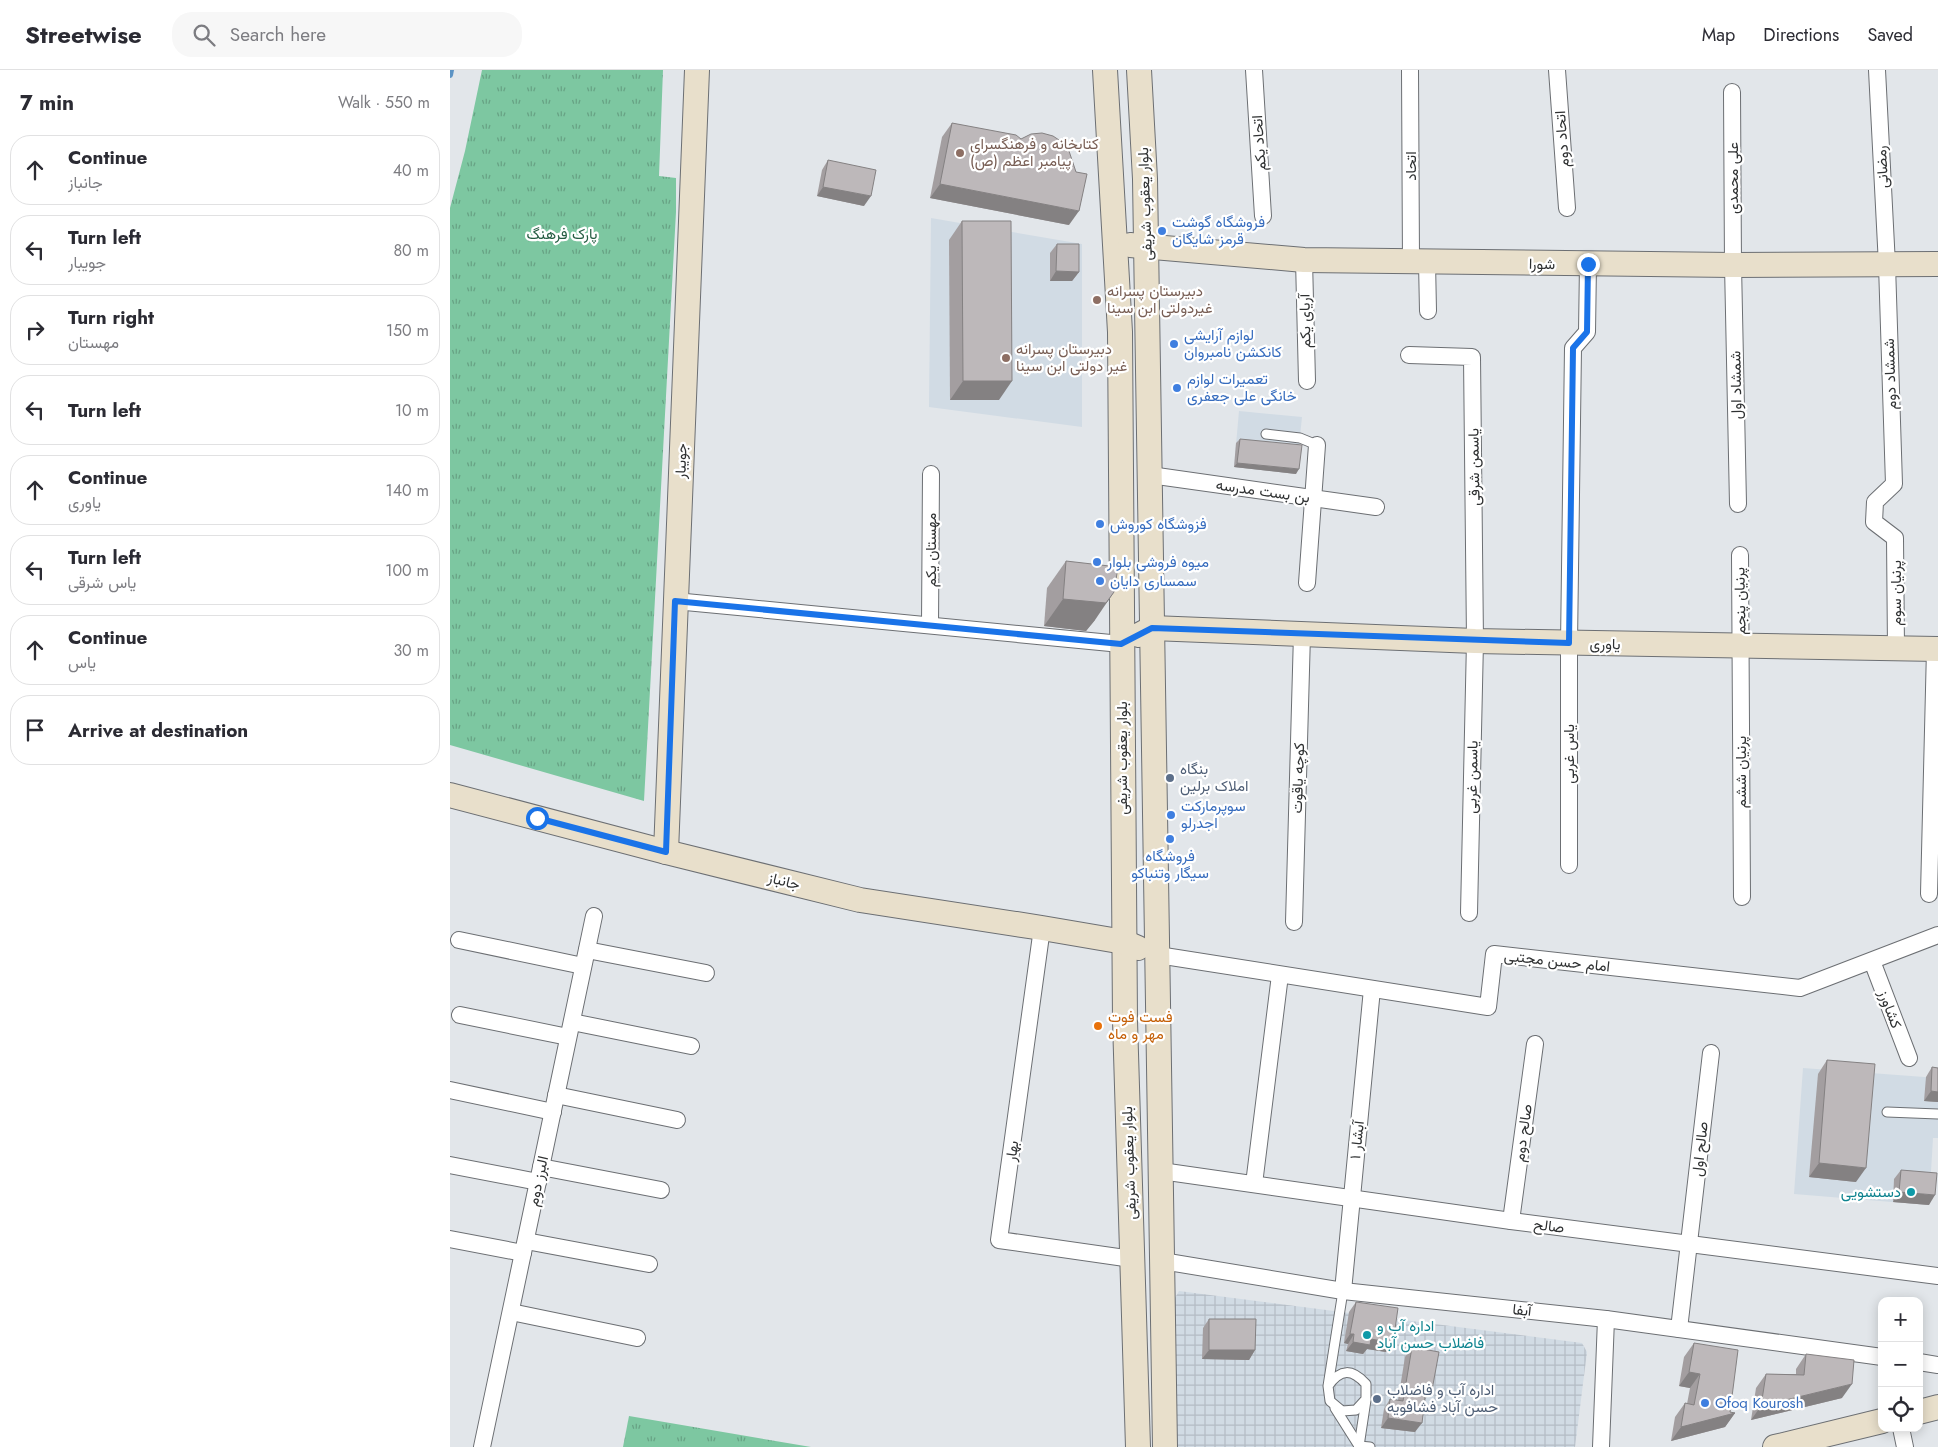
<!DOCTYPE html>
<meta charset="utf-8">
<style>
:root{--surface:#fff;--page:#f7f7f7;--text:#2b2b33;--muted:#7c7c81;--line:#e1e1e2}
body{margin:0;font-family:Jost,Vazirmatn,sans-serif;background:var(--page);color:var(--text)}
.controls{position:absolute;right:15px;bottom:15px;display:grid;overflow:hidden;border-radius:10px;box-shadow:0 2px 12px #0003}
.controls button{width:45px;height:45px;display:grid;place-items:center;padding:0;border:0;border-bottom:1px solid var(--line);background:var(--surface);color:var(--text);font:25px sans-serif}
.stop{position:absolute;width:15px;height:15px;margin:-11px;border:4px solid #1a73e8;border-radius:50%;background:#fff}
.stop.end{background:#1a73e8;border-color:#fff;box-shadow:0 1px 5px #0008}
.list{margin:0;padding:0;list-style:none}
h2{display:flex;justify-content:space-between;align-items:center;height:65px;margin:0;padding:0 20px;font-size:21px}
h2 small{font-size:16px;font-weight:400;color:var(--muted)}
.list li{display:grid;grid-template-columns:32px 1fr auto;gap:15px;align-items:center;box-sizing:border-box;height:70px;margin:0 10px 10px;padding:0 10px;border:1px solid var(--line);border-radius:20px}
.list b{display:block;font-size:19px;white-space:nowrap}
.list p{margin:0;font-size:16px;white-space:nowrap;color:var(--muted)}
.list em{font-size:16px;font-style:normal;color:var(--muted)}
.icon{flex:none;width:28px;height:28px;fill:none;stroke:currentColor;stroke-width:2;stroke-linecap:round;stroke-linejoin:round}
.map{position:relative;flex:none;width:1488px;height:1377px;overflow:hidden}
header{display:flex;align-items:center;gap:30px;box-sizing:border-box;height:70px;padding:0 25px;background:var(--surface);border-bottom:1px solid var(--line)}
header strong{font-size:24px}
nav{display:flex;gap:28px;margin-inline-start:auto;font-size:18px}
.search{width:350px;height:45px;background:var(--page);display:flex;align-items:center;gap:12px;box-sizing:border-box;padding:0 18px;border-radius:20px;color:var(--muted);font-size:19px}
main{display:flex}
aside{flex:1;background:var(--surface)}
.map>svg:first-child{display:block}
</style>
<header>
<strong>Streetwise</strong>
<div class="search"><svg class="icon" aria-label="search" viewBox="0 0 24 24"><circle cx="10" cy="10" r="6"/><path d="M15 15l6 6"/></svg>Search here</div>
<nav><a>Map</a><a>Directions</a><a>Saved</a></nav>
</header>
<main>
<aside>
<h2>7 min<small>Walk · 550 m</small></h2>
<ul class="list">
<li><svg class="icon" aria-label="ahead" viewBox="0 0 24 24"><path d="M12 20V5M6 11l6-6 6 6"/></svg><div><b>Continue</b><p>جانباز</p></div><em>40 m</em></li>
<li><svg class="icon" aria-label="left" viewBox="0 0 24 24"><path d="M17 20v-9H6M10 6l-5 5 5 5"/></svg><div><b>Turn left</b><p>جویبار</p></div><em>80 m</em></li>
<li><svg class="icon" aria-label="right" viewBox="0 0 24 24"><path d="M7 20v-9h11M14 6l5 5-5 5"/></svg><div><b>Turn right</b><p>مهستان</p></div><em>150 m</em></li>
<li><svg class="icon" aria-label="left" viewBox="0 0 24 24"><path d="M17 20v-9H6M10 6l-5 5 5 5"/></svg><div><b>Turn left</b></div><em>10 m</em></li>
<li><svg class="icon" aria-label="ahead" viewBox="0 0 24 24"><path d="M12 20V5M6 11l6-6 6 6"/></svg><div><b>Continue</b><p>یاوری</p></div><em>140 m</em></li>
<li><svg class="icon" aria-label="left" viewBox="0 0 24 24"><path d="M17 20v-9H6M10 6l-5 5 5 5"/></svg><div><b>Turn left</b><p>یاس شرقی</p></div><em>100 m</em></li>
<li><svg class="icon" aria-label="ahead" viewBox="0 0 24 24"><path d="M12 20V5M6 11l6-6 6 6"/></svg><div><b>Continue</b><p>یاس</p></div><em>30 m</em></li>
<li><svg class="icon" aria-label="arrive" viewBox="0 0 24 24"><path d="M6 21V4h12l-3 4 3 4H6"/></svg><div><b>Arrive at destination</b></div></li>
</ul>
</aside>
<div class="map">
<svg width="1488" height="1377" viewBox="0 0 1488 1377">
<defs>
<pattern id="industrial-grid" width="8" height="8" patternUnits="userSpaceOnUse" patternTransform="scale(1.25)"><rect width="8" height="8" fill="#d1dbe4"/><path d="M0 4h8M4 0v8" fill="none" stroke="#b4bcc4"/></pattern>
<pattern id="park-tufts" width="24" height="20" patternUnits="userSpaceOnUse" patternTransform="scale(1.25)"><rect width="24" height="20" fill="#7dc7a1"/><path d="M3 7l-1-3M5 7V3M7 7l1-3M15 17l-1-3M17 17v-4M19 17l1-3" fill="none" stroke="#67a284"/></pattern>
</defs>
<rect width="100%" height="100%" fill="#e2e6ea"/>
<!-- built -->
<g fill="#d1dbe4">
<polygon points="481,148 632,174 632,357 479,337"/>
<polygon points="789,341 852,347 846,404 784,397"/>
<polygon points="1353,998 1488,1008 1488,1068 1483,1068 1479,1135 1344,1124"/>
</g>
<!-- industrial -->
<polygon fill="url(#industrial-grid)" points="729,1221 1132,1273 1137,1282 1125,1377 724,1377 719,1238"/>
<!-- park -->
<g fill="url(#park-tufts)">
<polygon points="32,0 213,0 209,106 226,108 226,142 194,731 0,675 0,138 15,81"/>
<polygon points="179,1346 361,1377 173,1377"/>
</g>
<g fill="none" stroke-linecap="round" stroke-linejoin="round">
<!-- stream -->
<polyline stroke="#5c93c4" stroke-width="6" points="0,5 1,0"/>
<defs>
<g id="lane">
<polyline points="816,364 850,368 867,375"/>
<polyline points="1437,1042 1488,1044"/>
<path d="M878 1316C891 1298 902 1299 916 1314V1329L906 1340 892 1341 880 1331 878 1316 893 1221"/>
<polyline points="885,1338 909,1376"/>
<polyline points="909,1376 916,1330"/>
<polyline points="909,1376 920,1377"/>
</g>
<g id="street">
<polyline points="804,0 813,146"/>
<polyline points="960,0 961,192"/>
<polyline points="1107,0 1117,138"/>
<polyline points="1427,0 1437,195 1444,414 1425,432 1424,452 1445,468 1446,579"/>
<polyline points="1282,22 1283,195 1288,434"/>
<polyline points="854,190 857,311"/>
<polyline points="977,192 978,241"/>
<polyline points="959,285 1022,287 1025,571 1019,843"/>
<polyline points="700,405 926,437"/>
<polyline points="1290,485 1292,827"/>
<polyline points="857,513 867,375"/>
<polyline points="225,531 671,574"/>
<polyline points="480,555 481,404"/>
<polyline points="1119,795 1119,573 1123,278 1137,262 1138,194"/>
<polyline points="1479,824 1485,579"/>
<polyline points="844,852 852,564"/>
<polyline points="592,858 549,1170 682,1189"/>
<polyline points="9,870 133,896"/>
<polyline points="137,880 256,903"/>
<polyline points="708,885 1038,937 1044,884 1350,918 1488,865"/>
<polyline points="1422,891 1459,988"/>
<polyline points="10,945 118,967"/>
<polyline points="122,952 241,976"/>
<polyline points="0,1020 103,1042"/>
<polyline points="106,1025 227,1050"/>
<polyline points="0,1095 88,1112"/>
<polyline points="91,1097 211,1120"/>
<polyline points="711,1101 1061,1151 1488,1206"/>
<polyline points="804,1114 830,905"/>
<polyline points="1061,1151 1085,974"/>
<polyline points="0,1169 73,1183"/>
<polyline points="76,1171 199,1194"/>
<polyline points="712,1191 893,1221 1156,1249 1432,1287"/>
<polyline points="893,1221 922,919"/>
<polyline points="61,1242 187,1268"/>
<polyline points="1229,1259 1261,983"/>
<polyline points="1469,1292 1488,1295"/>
<polyline points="1451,1358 1455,1377"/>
<polyline points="32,1377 144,846"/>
<polyline points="1151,1377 1156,1249"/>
</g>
<g id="secondary">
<polyline points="655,0 670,262 675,951 688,1377"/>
<polyline points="689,0 695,109 715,1377"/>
<polyline points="680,175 854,190 1283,195 1488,194"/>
<polyline points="689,565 702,558 1025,571 1488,579"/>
<polyline points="0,725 216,782 410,830 592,858 674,872 688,878"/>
<polyline points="216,782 247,0"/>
<polyline points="1469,1342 1488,1337"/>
<polyline points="1325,1377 1432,1351"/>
</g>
</defs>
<!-- lane casing -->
<use href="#lane" stroke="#6c6f73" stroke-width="11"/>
<!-- street casing -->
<use href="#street" stroke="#6c6f73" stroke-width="18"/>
<!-- secondary casing -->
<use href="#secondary" stroke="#6c6f73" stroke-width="26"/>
<!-- lane -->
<use href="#lane" stroke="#fff" stroke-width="9"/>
<!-- street -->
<use href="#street" stroke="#fff" stroke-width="16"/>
<!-- secondary -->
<use href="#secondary" stroke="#e8dfcb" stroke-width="24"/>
</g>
<!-- wall -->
<g fill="#a39ea0">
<polygon points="502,53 571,69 619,155 480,128 492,67"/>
<polygon points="378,90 414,136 367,126 372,100"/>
<polygon points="512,151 549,330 500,330 499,170"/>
<polygon points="607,174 629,202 622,211 600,211 600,183"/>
<polygon points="790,369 846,404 784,397 786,373"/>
<polygon points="616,491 645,550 636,561 594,556 597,518"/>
<polygon points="1377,990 1406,1112 1359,1107 1368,1004"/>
<polygon points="1482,997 1488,998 1488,1032 1474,1031 1476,1007"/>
<polygon points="1451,1100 1479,1135 1443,1132 1444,1109"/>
<polygon points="906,1232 943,1273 936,1282 917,1279 913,1284 896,1281 898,1274 894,1273 899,1242"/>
<polygon points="759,1249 805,1280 799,1290 752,1289 753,1258"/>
<polygon points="1244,1273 1280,1342 1285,1343 1275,1357 1221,1371 1225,1347 1235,1333 1237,1334 1240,1318 1229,1316 1234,1287"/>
<polygon points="962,1277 975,1329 965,1362 931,1358 934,1339 940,1329 948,1330 955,1287"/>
<polygon points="1356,1284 1392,1328 1301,1350 1306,1318 1316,1304 1346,1304 1346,1299"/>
</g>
<!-- shaded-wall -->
<g fill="#848182">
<polygon points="490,114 629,141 619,155 480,128"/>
<polygon points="373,117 421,126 414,136 367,126"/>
<polygon points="606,201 629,202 622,211 600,211"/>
<polygon points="513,311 562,311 549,330 500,330"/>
<polygon points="787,393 849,399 846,404 784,397"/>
<polygon points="664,522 645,550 636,561 594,556 613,529"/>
<polygon points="1481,1021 1488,1022 1488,1032 1474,1031"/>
<polygon points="1369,1093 1416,1098 1406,1112 1359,1107"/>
<polygon points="1449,1122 1485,1125 1479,1135 1443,1132"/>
<polygon points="900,1264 904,1264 898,1274 894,1273"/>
<polygon points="921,1269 943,1273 936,1282 917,1279 913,1284 896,1281 903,1272"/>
<polygon points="759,1280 805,1280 799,1290 752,1289"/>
<polygon points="1239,1302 1250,1304 1240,1318 1229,1316"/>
<polygon points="1402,1314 1392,1328 1301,1350 1311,1336"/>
<polygon points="976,1319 982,1320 975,1329 970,1328"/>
<polygon points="1285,1343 1275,1357 1221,1371 1231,1357"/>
<polygon points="938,1348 972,1353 965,1362 931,1358"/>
</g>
<!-- building -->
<g fill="#bdb8ba" stroke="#848182">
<polygon points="502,53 566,65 571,69 581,64 592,63 603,66 612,72 619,81 626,102 637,104 629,141 490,114"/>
<polygon points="378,90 426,100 421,126 373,117"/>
<polygon points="512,151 561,151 562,311 513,311"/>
<polygon points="607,174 629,174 629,202 606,201"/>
<polygon points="790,369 852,375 849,399 787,393"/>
<polygon points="616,491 668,497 664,522 656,533 613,529"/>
<polygon points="1377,990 1425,994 1416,1098 1369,1093"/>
<polygon points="1482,997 1488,998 1488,1022 1481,1021"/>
<polygon points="1451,1100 1487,1103 1485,1125 1449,1122"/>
<polygon points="906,1232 948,1238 943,1273 921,1269 920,1275 903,1272 904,1264 900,1264"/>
<polygon points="759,1249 806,1249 805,1280 759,1280"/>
<polygon points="1244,1273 1288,1280 1280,1342 1285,1343 1231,1357 1235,1333 1244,1335 1250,1304 1239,1302"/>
<polygon points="962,1277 989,1282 982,1320 976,1319 972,1353 938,1348 940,1329 953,1331"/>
<polygon points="1356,1284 1404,1290 1402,1314 1311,1336 1316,1304 1354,1305"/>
</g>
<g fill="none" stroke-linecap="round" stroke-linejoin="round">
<!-- route -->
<polyline stroke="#1a73e8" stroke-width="6" points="87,748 216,782 225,531 671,574 702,558 1119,573 1123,278 1137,262 1138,194"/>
</g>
<!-- markers -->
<g fill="#8d6e63" stroke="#fff" stroke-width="2">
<circle cx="510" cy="83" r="5"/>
<circle cx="647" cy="230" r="5"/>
<circle cx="556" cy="288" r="5"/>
</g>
<g fill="#3f7fe0" stroke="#fff" stroke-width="2">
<circle cx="712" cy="161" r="5"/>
<circle cx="724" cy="274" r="5"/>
<circle cx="727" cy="318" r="5"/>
<circle cx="650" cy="454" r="5"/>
<circle cx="647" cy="492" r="5"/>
<circle cx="650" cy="511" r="5"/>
<circle cx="721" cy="745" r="5"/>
<circle cx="720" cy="769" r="5"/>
<circle cx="1255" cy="1333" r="5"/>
</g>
<g fill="#5c6f8a" stroke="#fff" stroke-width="2">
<circle cx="720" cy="708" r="5"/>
<circle cx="927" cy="1329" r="5"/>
</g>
<circle fill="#e8710a" stroke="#fff" stroke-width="2" cx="648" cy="956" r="5"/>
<g fill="#0f9aa8" stroke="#fff" stroke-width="2">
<circle cx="1461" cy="1122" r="5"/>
<circle cx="917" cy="1265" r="5"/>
</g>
<g text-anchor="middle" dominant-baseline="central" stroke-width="4.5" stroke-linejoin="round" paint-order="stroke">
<!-- street labels -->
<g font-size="15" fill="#2f3132" stroke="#fff">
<text transform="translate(1112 69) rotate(-94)">اتحاد دوم</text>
<text transform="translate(809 73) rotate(-94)">اتحاد یکم</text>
<text transform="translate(961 96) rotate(-90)">اتحاد</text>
<text transform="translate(1432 97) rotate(-93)">رمضانی</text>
<text transform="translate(1283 108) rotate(-90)">علی محمدی</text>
<text transform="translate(695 134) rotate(-92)">بلوار یعقوب شریفی</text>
<text transform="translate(1092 194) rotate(1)">شورا</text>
<text transform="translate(855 251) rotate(-91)">آریای یکم</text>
<text transform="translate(1440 304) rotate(-92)">شمشاد دوم</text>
<text transform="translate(1286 315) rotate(-91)">شمشاد اول</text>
<text transform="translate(231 391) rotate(-88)">جویبار</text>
<text transform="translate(1024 397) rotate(-91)">یاسمن شرقی</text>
<text transform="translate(813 421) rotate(8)">بن بست مدرسه</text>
<text transform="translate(481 480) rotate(-90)">مهستان یکم</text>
<text transform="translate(1446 523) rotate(-90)">پرنیان سوم</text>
<text transform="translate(1290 531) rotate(-91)">پرنیان پنجم</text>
<text transform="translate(1155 574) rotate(1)">یاوری</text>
<text transform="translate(1119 684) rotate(-90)">یاس غربی</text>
<text transform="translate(672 688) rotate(-90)">بلوار یعقوب شریفی</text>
<text transform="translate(1291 702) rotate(-90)">پرنیان ششم</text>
<text transform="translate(1022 707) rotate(-89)">یاسمن غربی</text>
<text transform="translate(848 708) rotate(-88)">کوچه یاقوت</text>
<text transform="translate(334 811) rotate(14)">جانباز</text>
<text transform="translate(1107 891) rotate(6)">امام حسن مجتبی</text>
<text transform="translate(1440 939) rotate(69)">کشاورز</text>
<text transform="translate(1073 1063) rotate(-82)">صالح دوم</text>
<text transform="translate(907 1070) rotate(-84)">آبشار ۱</text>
<text transform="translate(1250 1079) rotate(-84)">صالح اول</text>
<text transform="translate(562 1081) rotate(-82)">بهار</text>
<text transform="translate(679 1093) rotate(-92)">بلوار یعقوب شریفی</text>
<text transform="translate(88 1111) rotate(-78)">البرز دوم</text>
<text transform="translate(1099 1156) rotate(7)">صالح</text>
<text transform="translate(1072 1240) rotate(6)">آبفا</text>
</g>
<!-- education labels -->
<g font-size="15" fill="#785e54" stroke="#fff" text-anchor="start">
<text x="520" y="74">کتابخانه و فرهنگسرای<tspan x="520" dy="17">پیامبر اعظم (ص)</tspan></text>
<text x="657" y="221">دبیرستان پسرانه<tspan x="657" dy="17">غیردولتی ابن سینا</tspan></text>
<text x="566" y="279">دبیرستان پسرانه<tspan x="566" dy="17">غیر دولتی ابن سینا</tspan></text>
</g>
<!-- shop labels -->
<g font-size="15" fill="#366cbe" stroke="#fff" text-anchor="start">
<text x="722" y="152">فروشگاه گوشت<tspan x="722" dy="17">قرمز شایگان</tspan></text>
<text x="734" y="265">لوازم آرایشی<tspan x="734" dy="17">کانکشن نامبروان</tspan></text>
<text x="737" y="309">تعمیرات لوازم<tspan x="737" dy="17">خانگی علی جعفری</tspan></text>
<text x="660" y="454">فزوشگاه کوروش</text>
<text x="657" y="492">میوه فروشی بلوار</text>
<text x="660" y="511">سمساری دایان</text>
<text x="731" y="736">سوپرمارکت<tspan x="731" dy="17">اجدرلو</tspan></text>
<text x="720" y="786" text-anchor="middle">فروشگاه<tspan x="720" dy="17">سیگار وتنباکو</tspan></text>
<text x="1265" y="1333">Ofoq Kourosh</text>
</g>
<!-- park labels -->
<g font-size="15" fill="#255d43" stroke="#fff">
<text x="112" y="164">پارک فرهنگ</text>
</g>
<!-- service labels -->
<g font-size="15" fill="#4e5e75" stroke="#fff" text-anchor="start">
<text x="730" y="699">بنگاه<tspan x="730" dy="17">املاک برلین</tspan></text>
<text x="937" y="1320">اداره آب و فاضلاب<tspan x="937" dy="17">حسن آباد فشافویه</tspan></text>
</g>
<!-- food labels -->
<g font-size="15" fill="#c56008" stroke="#fff" text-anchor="start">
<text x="658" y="947">فست فوت<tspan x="658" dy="17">مهر و ماه</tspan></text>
</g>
<!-- culture labels -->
<g font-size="15" fill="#0d838f" stroke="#fff" text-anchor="end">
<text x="1451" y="1122">دستشویی</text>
<text x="927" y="1256" text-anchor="start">اداره آب و<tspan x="927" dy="17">فاضلاب حسن آباد</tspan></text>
</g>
</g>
</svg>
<div class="controls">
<button>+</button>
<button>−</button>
<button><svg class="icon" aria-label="locate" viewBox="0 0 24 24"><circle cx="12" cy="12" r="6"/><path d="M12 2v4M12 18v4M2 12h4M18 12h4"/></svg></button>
</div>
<div class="stop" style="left:87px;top:748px"></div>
<div class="stop end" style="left:1138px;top:194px"></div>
</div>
</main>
